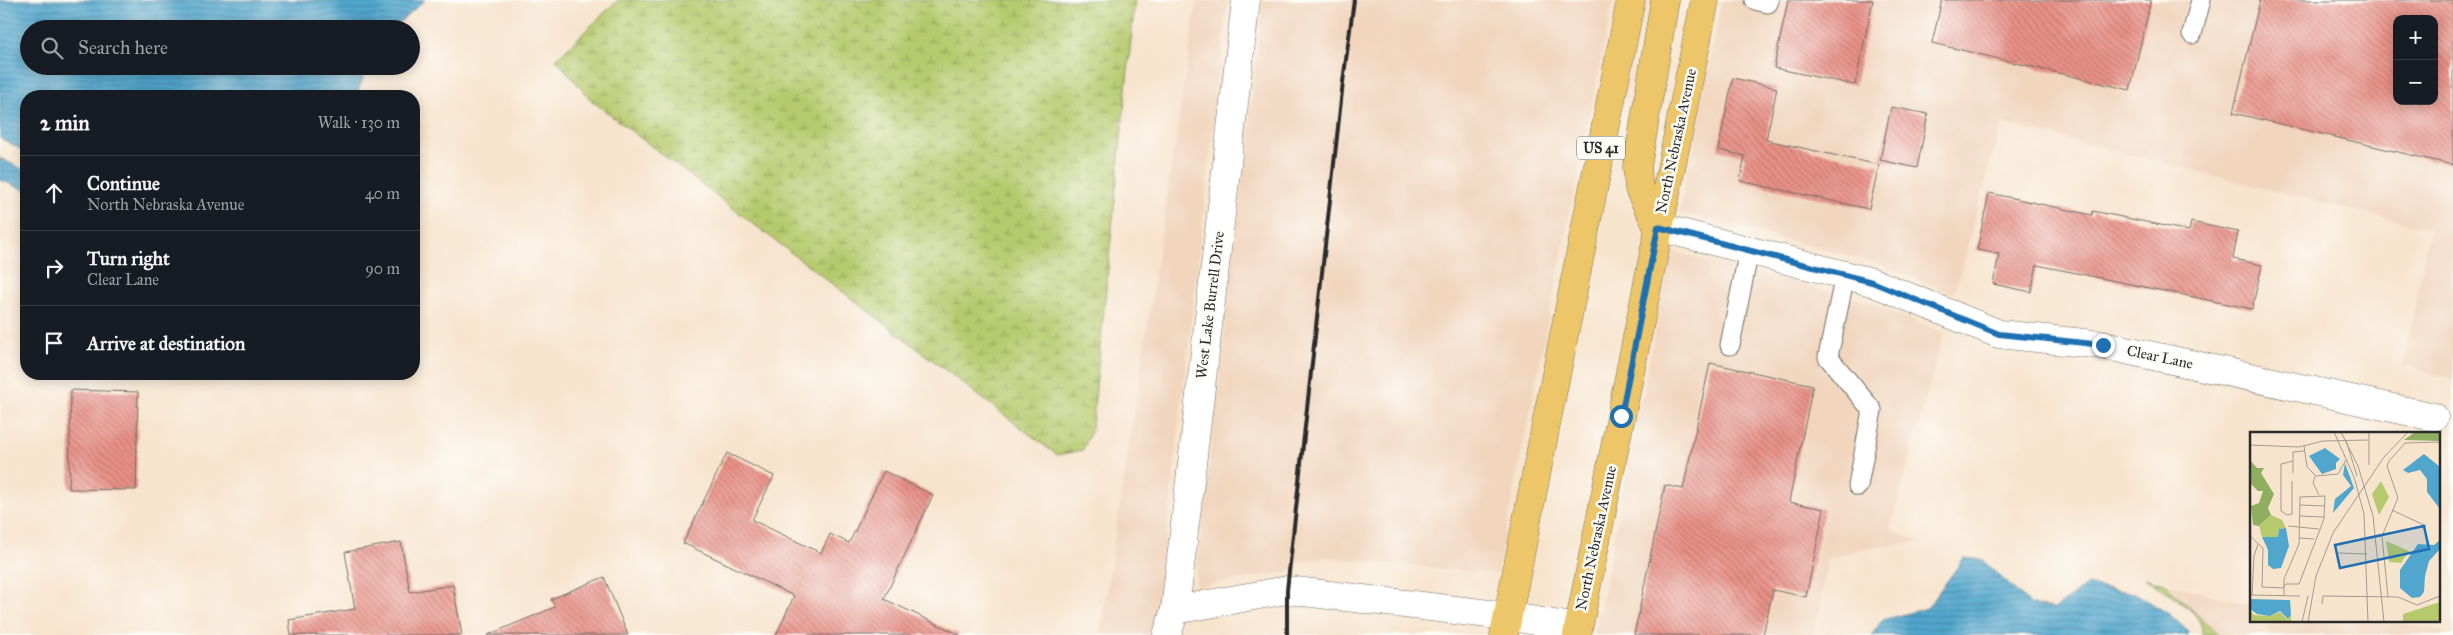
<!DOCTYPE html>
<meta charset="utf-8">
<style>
:root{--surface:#171b24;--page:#20242c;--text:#f1f3f6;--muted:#9ea1a6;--line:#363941}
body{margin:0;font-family:"IM FELL Great Primer",serif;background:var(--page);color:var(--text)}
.controls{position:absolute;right:15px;top:15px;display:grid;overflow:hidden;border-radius:10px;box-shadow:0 2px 12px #0003}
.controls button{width:45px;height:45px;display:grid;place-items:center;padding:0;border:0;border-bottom:1px solid var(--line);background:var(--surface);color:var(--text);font:25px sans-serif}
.stop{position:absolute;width:15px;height:15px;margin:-11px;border:4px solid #1f6fb2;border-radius:50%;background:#fff}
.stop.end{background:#1f6fb2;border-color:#fff;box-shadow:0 1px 5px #0008}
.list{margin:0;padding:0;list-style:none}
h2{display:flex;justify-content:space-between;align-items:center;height:65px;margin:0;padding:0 20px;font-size:21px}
h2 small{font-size:16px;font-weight:400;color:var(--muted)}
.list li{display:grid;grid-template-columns:32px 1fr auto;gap:15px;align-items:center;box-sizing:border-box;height:75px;padding:0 20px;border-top:1px solid var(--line)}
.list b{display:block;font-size:19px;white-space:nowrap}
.list p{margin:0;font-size:16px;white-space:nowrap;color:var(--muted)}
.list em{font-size:16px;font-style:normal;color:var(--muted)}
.icon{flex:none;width:28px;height:28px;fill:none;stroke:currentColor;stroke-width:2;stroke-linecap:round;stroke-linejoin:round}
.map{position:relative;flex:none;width:2453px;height:635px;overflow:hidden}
.search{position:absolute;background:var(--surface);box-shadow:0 2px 12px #0003;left:20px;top:20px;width:400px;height:55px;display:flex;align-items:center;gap:12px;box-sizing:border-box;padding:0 18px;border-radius:28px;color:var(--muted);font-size:19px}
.panel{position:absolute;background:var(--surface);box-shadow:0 2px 12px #0003;left:20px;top:90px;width:400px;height:290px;border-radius:20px}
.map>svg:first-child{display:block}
</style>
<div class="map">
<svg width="2453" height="635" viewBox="0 0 2453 635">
<defs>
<pattern id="wetland-marsh" width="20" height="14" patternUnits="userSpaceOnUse" patternTransform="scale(1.25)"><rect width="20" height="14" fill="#b6ca6d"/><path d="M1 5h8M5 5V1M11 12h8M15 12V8" fill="none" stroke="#94a45a"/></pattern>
<pattern id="water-rules" width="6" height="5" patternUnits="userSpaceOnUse" patternTransform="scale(1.25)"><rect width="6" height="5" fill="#51a6cd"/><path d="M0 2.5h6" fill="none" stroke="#4387a7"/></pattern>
<pattern id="building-back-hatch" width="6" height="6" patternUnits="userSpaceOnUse" patternTransform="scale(1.25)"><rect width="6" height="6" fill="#e99187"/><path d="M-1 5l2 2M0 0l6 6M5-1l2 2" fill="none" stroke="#bd776f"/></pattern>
</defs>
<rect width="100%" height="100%" fill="#fdfcf7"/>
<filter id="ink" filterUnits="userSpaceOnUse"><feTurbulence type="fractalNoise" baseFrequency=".02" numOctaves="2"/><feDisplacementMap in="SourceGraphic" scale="10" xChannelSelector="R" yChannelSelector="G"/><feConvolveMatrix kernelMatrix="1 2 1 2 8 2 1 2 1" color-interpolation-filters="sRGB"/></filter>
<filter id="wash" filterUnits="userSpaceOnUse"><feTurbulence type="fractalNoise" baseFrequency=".0096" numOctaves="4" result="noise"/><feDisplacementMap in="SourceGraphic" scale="20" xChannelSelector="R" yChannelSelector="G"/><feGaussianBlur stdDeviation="1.12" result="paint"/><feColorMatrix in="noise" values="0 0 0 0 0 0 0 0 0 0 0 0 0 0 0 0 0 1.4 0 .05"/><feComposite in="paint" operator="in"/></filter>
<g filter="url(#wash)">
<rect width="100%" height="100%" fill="#f7e4cd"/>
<!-- built -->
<g fill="#f1d5bd" fill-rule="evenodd">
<polygon points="1197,0 1228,0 1158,606 1149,635 1100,635"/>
<polygon points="1263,0 1613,0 1497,574 1325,557 1298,563 1292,571 1195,587"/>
<path d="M1722 0H2453V379L2403 366 2430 229 2002 123 1954 294 1877 263 1679 212ZM2397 19H2434V101H2397Z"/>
<polygon points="1671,251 1866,301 1944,333 1890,529 1920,542 1868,548 1827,559 1819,610 1812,635 1595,635"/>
<polygon points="2165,583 2252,605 2252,621 2390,621 2439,630 2453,635 2218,635"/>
</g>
<!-- wetland -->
<g fill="url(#wetland-marsh)" stroke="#707a4c">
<polygon points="618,0 1135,0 1092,428 1083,450 1057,455 592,101 556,59"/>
<path d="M2144 578 2165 583 2218 635H2202C2207 613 2160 588 2144 578Z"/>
</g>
<!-- water -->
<g fill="url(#water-rules)" stroke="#3e687c">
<polygon points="0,0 425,0 392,29 29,29 29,66 368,66 356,96 26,96 26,152 0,138"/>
<polygon points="0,158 26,171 26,190 0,180"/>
<polygon points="1964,558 1982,560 2030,604 2054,609 2087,585 2135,593 2169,614 2188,631 2187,635 1872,635 1882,620 1927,608"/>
</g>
<g id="blocks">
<!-- building -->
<g fill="url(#building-back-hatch)" fill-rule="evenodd">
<polygon points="1788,0 1873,0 1855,85 1774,68"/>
<polygon points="1942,0 2151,0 2130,90 1932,43"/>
<path d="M2260 0H2453V165L2233 113ZM2397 19H2434V101H2397Z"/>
<polygon points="1733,78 1777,88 1766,140 1879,165 1869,209 1740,181 1745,156 1718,150"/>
<polygon points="1891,107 1928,114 1917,168 1880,160"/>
<polygon points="1989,193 2092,215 2093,211 2189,231 2191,222 2238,232 2233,259 2262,265 2252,309 2037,265 2031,292 1993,284 1999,254 1977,250"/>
<polygon points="1710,363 1813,385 1789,502 1824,509 1806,597 1773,590 1763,635 1634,635 1665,485 1683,489"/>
<polygon points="71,390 138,392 136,490 69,489"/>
<polygon points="727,453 774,476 752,520 821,553 830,534 849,543 884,471 933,495 884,599 960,635 776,635 794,596 683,543"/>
<polygon points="401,542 410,592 453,585 462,635 291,635 289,620 355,609 345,552"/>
<polygon points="604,577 628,635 488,635 555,607 551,599"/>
</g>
</g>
</g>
<g filter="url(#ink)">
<use href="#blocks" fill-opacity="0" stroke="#726c64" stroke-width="1"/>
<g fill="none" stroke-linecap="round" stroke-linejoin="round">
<defs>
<g id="lane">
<polyline points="1755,0 1768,3 1769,0"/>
<polyline points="2192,34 2201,0"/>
<polyline points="1845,275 1828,357 1872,410 1858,486"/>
<polyline points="1730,345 1749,250"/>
</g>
<g id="street">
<polyline points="1658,227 1872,282 1999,334 2103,345 2434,417"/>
<polyline points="1175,610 1246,0"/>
<polyline points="1167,635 1175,610 1287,590 1506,616 1578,628"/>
</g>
<g id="primary">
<polyline points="1658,227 1639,189 1637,167 1665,0"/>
<polyline points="1504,635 1631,0"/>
<polyline points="1577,635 1705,0"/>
</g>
</defs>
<!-- lane casing -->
<use href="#lane" stroke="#726c64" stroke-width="21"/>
<!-- street casing -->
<use href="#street" stroke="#726c64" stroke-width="29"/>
<!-- primary casing -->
<use href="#primary" stroke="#726c64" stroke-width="29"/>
<!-- lane -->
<use href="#lane" stroke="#fff" stroke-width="19"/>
<!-- street -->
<use href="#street" stroke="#fff" stroke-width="28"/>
<!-- primary -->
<use href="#primary" stroke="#ecc669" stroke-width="28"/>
<!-- rail -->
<polyline stroke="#2b2b2b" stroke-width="4" points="1287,635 1287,590 1343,82 1354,0"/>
</g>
</g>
<g fill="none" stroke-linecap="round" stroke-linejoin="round" filter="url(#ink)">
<!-- route -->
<polyline stroke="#1f6fb2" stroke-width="6" points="1621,416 1658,227 1872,282 1999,334 2103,345"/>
</g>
<g text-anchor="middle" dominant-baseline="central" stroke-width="5" stroke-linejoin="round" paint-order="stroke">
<!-- shield labels -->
<rect fill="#fdfcf7" stroke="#6a6a68" stroke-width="1" x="1577" y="136.5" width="48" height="23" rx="4"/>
<g font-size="14" font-weight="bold" fill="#2b2b2b">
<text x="1601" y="148">US 41</text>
</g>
<!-- street labels -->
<g font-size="15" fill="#2b2b2b" stroke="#fdfcf7">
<text transform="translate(1676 141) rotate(-78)">North Nebraska Avenue</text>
<text transform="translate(1210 305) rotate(-83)">West Lake Burrell Drive</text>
<text transform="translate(2160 357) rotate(12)">Clear Lane</text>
<text transform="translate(1596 538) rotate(-78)">North Nebraska Avenue</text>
</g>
</g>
<!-- overview -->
<g transform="translate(2250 432)">
<rect width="190" height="190" fill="#f7e4cd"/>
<path d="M190 170V190H153V182Z" fill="#b6ca6d"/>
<path d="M165 0H189L190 9 154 8ZM0 28 7 36H14L11 41 24 62 18 76 21 83 9 94 3 93 1 74 9 71 13 59H8L0 51Z" fill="#90ae60"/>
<path d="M131 49 139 65 129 83 122 62ZM21 83 32 88 36 96 29 97 28 105H12L9 94ZM136 109 159 119 151 131 139 130ZM0 178 4 183 20 184 30 180 38 188 41 183V190H0Z" fill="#b6ca6d"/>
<path d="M75 16 90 27 86 31V37L72 42 59 24ZM174 22 190 35V77L177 60V47L170 38 158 41 153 38ZM95 31 104 56 83 81 85 67 101 54 93 43ZM36 96 39 114 31 136 23 137 18 133V118L12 105H28L29 97ZM190 108V117L179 129 175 144 174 160 170 165 162 166 150 156V138L168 112 184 113ZM0 167 40 168 41 183 38 187 30 179 20 184 7 182 0 177Z" fill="#51a6cd"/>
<path fill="none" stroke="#a59a8c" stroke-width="1" d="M84 0 104 45 114 82 118 190M91 0 108 34 123 84 134 190M96 8 107 44M0 13 49 15 73 9 118 8M54 14 57 35 66 44 88 42 96 28M119 33V0M43 41V20L54 19M65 44 63 51 69 63M42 49V82L37 83 31 79V32L43 29M50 73 75 74M142 78 176 94M50 84 74 85M38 94 69 97M0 104 13 116 12 155 33 156 34 154 36 152H49L74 87 75 64 50 65 49 112 34 147V163M132 104 138 165M49 106 64 107M117 107 132 104 148 66 137 34 139 29 155 11 190 10M88 121 117 122M0 163 50 164M2 163 4 124 8 112M72 172 73 164 148 165 167 173 190 164M52 190 58 164M58 190 66 144 83 101 134 25 158 0"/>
<path fill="#1f6fb2" fill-opacity="0.15" stroke="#1f6fb2" stroke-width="2.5" d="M174 94 179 117 90 136 85 113Z"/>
<rect width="190" height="190" fill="none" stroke="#2b2b2b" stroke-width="2.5"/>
</g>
</svg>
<div class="controls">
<button>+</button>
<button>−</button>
</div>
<div class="stop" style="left:1621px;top:416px"></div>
<div class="stop end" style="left:2103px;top:345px"></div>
<div class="search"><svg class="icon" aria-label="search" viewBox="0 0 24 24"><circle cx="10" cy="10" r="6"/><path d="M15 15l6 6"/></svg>Search here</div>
<section class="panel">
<h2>2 min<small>Walk · 130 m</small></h2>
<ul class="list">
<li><svg class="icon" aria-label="ahead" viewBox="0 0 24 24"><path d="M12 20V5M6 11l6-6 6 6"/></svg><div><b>Continue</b><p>North Nebraska Avenue</p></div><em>40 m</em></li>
<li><svg class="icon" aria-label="right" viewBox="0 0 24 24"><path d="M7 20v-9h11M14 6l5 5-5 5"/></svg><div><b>Turn right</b><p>Clear Lane</p></div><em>90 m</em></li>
<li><svg class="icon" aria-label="arrive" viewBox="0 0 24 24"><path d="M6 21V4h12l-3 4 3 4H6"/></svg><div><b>Arrive at destination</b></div></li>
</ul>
</section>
</div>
